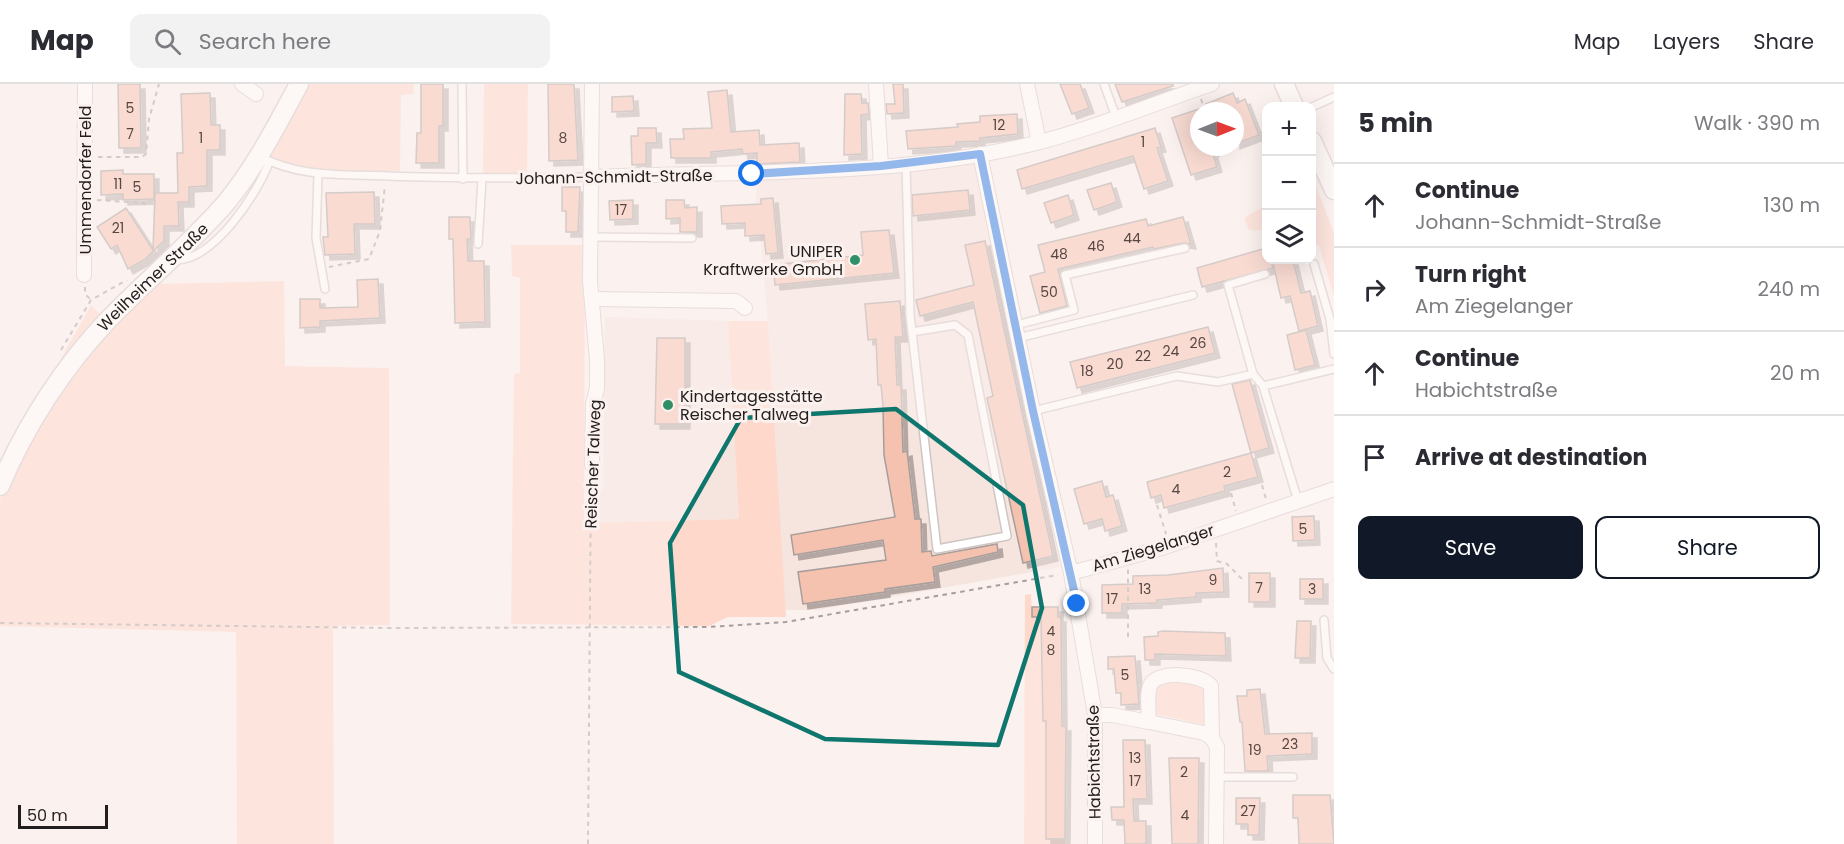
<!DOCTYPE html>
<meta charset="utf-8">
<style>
:root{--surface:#fff;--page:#f2f2f3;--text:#2b2b33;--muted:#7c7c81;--line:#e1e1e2;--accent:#111827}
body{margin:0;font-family:Poppins,sans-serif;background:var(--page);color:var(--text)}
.controls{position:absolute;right:18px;top:18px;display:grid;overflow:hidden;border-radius:12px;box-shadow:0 6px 24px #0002}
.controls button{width:54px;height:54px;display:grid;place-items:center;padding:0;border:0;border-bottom:2px solid var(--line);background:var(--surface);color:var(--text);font:30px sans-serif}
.compass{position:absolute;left:1190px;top:18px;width:54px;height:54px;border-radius:50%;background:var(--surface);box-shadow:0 6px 24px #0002;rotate:89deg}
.scale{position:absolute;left:18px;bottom:15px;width:90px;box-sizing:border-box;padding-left:6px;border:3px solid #221e1d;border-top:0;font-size:16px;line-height:21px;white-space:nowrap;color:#221e1d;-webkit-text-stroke:4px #fbf1ee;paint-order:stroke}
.stop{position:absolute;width:18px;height:18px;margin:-14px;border:4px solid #1a73e8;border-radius:50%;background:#fff}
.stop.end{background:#1a73e8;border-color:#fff;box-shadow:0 2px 6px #0008}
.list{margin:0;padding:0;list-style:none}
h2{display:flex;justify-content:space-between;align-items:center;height:78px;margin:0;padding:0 24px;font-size:26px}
h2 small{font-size:20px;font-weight:400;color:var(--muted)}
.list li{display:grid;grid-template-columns:39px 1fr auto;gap:18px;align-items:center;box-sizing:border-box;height:84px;padding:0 24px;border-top:2px solid var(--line)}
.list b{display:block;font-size:22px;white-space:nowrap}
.list p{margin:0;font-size:20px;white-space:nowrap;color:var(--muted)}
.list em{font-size:20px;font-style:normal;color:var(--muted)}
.actions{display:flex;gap:12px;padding:18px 24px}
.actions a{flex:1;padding:14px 0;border:2px solid var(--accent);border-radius:12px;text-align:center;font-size:21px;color:var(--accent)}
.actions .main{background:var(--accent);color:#fff}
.icon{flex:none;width:33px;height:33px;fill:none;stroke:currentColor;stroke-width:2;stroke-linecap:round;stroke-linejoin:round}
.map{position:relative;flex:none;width:1334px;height:760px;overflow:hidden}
header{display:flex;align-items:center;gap:36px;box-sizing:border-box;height:84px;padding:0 30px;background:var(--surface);border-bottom:2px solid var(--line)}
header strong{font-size:28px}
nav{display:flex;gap:33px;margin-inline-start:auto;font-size:21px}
.search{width:420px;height:54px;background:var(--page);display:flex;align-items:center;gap:15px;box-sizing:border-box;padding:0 21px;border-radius:12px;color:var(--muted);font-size:22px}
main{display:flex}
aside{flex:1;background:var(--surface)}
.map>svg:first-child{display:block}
</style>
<header>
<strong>Map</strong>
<div class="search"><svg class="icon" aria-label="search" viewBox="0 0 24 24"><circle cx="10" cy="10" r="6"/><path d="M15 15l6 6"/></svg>Search here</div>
<nav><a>Map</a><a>Layers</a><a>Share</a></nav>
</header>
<main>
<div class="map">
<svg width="1334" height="760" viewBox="0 0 1334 760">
<defs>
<filter id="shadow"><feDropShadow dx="5" dy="5" stdDeviation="0" flood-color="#0004"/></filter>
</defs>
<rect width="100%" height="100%" fill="#fbf1ee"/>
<!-- built -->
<g fill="#f6e4de">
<polygon points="979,71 1060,483 816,526 785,526 768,237 755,96"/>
<polygon points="605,233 728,237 739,435 595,439 596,407 603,405"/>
</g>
<!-- green -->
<g fill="#fed8ca">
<polygon points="304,0 414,0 413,10 401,11 400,87 302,89 263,74"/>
<polygon points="484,0 528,0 527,92 483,94"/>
<polygon points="1312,92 1334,149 1334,212 1319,162 1312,159"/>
<polygon points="1266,121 1266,147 1249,146 1244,134"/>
<polygon points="511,161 585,161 584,439 739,435 728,237 768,237 786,533 728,533 709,542 511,540 514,290 520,289 520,194 512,192"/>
<polygon points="284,197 285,282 389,284 390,541 333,542 334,760 237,760 236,548 0,542 0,416 13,386 57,305 152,200"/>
<polygon points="91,221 104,234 35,321"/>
<polygon points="1031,510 1032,533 1041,533 1043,637 1062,637 1066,699 1046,699 1046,755 1065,755 1065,760 1024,760 1025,511"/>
<polygon points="1164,597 1198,597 1207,606 1206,641 1155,630 1155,606"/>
</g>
<!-- building -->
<g fill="#f5c2af" stroke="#a79e9b" stroke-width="1.5" filter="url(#shadow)">
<polygon points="118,0 140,0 141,64 119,64"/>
<polygon points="421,0 443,0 443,42 439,42 439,79 416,79 417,49 421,49"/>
<polygon points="548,0 574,0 578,76 549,77"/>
<polygon points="893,0 903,0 904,29 887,30 886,20 895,20"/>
<polygon points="1060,0 1080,0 1089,24 1072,30"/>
<polygon points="1115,0 1173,0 1173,2 1122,18"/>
<polygon points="727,6 731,48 759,46 760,61 799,59 800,78 757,80 757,69 743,70 742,65 711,68 711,74 671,74 670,55 684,55 683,45 712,44 708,8"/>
<polygon points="210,9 211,41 220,41 220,66 207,66 207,102 189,103 189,118 178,118 179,142 164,142 164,157 144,176 128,185 117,161 111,165 97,143 126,124 153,166 155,109 178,109 177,69 183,69 181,10"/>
<polygon points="1233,9 1237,19 1245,15 1259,51 1235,60 1235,27 1209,27 1206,20"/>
<polygon points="845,10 861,10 862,19 868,19 869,30 861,31 862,70 844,71"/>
<polygon points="633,12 634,27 612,28 612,13"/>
<polygon points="1199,25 1199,63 1211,63 1217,83 1191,91 1172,34"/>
<polygon points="1017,30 1018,50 980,54 980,57 956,58 956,62 908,65 906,47 958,43 957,40 980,38 980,32"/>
<polygon points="638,44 656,44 657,59 646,59 646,80 632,81 631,52 638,52"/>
<polygon points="1155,44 1161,63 1157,64 1168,97 1144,105 1133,72 1022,105 1017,86"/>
<polygon points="123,86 123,90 154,90 154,115 123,116 123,110 101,111 101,87"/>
<polygon points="1111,99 1117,118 1094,126 1087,106"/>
<polygon points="562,103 580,103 578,148 566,148 566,127 562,127"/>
<polygon points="968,106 970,126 913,132 912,111"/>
<polygon points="374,108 375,140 354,140 355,170 325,171 323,153 328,153 326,109"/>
<polygon points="1068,111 1074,131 1051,139 1044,119"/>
<polygon points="773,114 778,169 766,170 764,151 745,152 745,139 722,140 721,122 761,120 761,115"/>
<polygon points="633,116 633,135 610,136 609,117"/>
<polygon points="666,116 684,116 685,124 697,123 697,148 680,148 680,134 666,135"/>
<polygon points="449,133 470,133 471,155 467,155 468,177 484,177 485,238 455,239 453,155 449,155"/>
<polygon points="1183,133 1191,160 1184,159 1154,165 1153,163 1058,185 1067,222 1040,229 1030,192 1045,188 1038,161 1146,135 1148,142"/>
<polygon points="889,146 894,189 775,201 773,181 863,171 861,148"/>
<polygon points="985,157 1053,472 1023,479 987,314 993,312 973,218 920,232 916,216 974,201 965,161"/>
<polygon points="1266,164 1266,176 1270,176 1273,184 1202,203 1197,184"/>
<polygon points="1286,176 1293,176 1301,209 1310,207 1318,242 1299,247 1290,212 1281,214 1273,179"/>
<polygon points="378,195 380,234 320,237 320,243 300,244 300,215 320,215 320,224 358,223 357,196"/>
<polygon points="900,217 903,253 895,253 897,301 901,301 903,368 907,367 915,435 921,435 922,468 931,467 932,472 997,460 998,468 933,483 935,498 885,505 885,508 803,520 798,488 886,476 883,456 794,471 791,451 895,433 884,371 883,322 881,301 878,301 876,255 868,256 865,220"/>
<polygon points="1208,243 1215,269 1077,304 1070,278"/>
<polygon points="1306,246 1315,281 1295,286 1287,251"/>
<polygon points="657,254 685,254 685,340 655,340"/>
<polygon points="1250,296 1269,364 1251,369 1232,300"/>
<polygon points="1251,369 1258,393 1224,402 1225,407 1164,424 1161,411 1151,414 1147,398"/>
<polygon points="1102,397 1106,413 1113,411 1122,442 1105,447 1102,435 1084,440 1074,405"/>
<polygon points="1314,432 1315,456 1293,457 1292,433"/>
<polygon points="1223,484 1224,508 1196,509 1196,513 1157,516 1157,519 1122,520 1122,529 1102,529 1102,501 1133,500 1133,492 1168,491"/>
<rect x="1249" y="489" width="21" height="29"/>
<rect x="1300" y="495" width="23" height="20"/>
<polygon points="1032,523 1058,523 1058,533 1061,533 1062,642 1066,642 1065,755 1046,755 1046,637 1043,637 1041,533 1032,533"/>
<polygon points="1297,537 1311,537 1310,574 1295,574"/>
<polygon points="1163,547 1225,549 1226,572 1155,570 1155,576 1145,576 1144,553 1158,552 1158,548"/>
<polygon points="1135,572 1139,620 1121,621 1121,609 1116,609 1114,585 1108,585 1108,573"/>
<polygon points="1260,605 1265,650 1312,649 1312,670 1267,672 1268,687 1245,687 1242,638 1240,638 1237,612 1247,612 1247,606"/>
<polygon points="1123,656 1145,656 1147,715 1133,715 1134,737 1146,737 1146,760 1125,760 1124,736 1112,736 1111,723 1124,723"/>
<polygon points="1169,674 1199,674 1198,760 1172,760"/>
<polygon points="1293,711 1330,711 1334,760 1299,760 1298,734 1293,734"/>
<polygon points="1236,714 1260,714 1259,751 1248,751 1248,740 1236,740"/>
</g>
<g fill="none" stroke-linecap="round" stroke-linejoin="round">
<defs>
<g id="lane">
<polyline points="462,0 463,95"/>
<polyline points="1104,0 1116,33"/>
<polyline points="1312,23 1334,13"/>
<path d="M259 72C300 94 343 90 389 92 457 95 524 94 592 93"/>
<polyline points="906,80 910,231 937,465 1007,452 968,251 955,241 912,248"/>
<polyline points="318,90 316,154 325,205"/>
<polyline points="591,153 692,154"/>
<polyline points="478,160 482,95"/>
<path d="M176 176C214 176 258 109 269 78"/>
<polyline points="1314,180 1330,235 1334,270"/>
<polyline points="1016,241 1074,226 1065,191 1185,164"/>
<polyline points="1018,254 1193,211"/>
<polyline points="1253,290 1228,201 1265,190"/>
<polyline points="1263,302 1334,285"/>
<polyline points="1033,327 1177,292 1218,298 1253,290 1263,302 1298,417"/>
<polyline points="1324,536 1327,574 1334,585"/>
<polyline points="1217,693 1293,693"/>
</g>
<g id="street">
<polyline points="242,0 256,10"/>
<polyline points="876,0 881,82"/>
<polyline points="1027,0 1039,58"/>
<polyline points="980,70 1033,327 1071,489 1162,464 1334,405"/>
<path d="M592 93C740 86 894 95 1040 58 1098 43 1155 19 1212 0"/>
<polyline points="84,191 85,0"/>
<polyline points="593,215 736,217 745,224"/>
<polyline points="592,381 593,320 597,304 597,276 590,197 592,0"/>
<polyline points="1071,489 1095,631 1095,760"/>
<polyline points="1095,631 1112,631 1149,638"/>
<path d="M1212 654 1204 649 1149 638C1149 627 1146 609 1151 600 1159 586 1202 590 1211 602L1212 654 1217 663 1216 760"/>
</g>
<g id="secondary">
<polyline points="1284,0 1294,22"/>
<polyline points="1312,57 1334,106"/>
<path id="s1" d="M0 402C25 342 64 282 109 235 147 196 189 161 225 120 255 84 277 41 299 0"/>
</g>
</defs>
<!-- lane casing -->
<use href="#lane" stroke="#cfc6c3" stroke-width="10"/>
<!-- street casing -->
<use href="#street" stroke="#cfc6c3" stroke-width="16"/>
<!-- secondary casing -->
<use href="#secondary" stroke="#cfc6c3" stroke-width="21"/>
<!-- path -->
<g stroke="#a69e9c" stroke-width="2" stroke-dasharray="4.5 4.5" stroke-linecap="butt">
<polyline points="1201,15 1205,27"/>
<polyline points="1216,63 1219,73"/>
<polyline points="98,73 142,73 146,70 149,35 159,0"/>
<polyline points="97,116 144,119 146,125"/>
<polyline points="329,183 369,175 380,147 385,101"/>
<polyline points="85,203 85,210 91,216"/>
<polyline points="61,266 91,216 127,196"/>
<polyline points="1262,401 1266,415"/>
<polyline points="1231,409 1236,427"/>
<polyline points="1157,421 1166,450"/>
<polyline points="1216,459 1217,477 1227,480 1243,496"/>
<polyline points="0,539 390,544 709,543 786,538 1058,491"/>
<polyline points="1128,553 1128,485"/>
<polyline points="588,760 591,393"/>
</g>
<!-- lane -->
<use href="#lane" stroke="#fff" stroke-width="7"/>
<!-- street -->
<use href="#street" stroke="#fff" stroke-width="14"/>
<!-- secondary -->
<use href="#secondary" stroke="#fff" stroke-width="18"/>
</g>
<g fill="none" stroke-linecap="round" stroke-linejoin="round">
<!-- route -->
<polyline stroke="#1a73e8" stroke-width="8" points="752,90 881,82 980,70 1033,327 1077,520"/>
</g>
<!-- marked area -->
<path d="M0 0H1334V760H0ZM896 325 1023 421 1042 524 998 661 825 655 679 588 670 459 741 334Z" fill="#fbf1ee" fill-opacity=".55" fill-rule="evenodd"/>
<path fill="none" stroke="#0f766e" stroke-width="4.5" stroke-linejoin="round" d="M896 325 1023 421 1042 524 998 661 825 655 679 588 670 459 741 334Z"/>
<!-- markers -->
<g fill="#308f67" stroke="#fbf1ee" stroke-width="2">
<circle cx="855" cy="176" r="6"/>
<circle cx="668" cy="321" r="6"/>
</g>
<g text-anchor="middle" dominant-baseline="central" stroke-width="6" stroke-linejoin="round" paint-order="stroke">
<!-- number labels -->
<g font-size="14" fill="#574742">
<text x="130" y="24">5</text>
<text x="999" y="41">12</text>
<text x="130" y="50">7</text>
<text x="201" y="54">1</text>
<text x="563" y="54">8</text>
<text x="1143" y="58">1</text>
<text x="118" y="100">11</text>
<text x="137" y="103">5</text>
<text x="621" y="126">17</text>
<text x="118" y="144">21</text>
<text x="1132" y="154">44</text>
<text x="1096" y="162">46</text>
<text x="1059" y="170">48</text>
<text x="1049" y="208">50</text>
<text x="1198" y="259">26</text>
<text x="1171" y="267">24</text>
<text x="1143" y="272">22</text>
<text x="1115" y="280">20</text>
<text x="1087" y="287">18</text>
<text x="1227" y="388">2</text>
<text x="1176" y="405">4</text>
<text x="1303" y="445">5</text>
<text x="1213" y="496">9</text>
<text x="1259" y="504">7</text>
<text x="1145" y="505">13</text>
<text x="1312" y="505">3</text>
<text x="1112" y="515">17</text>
<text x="1051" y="547">4</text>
<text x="1051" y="566">8</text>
<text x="1125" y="591">5</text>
<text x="1290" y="660">23</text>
<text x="1255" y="666">19</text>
<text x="1135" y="674">13</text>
<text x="1184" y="688">2</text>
<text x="1135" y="697">17</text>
<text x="1248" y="727">27</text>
<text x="1185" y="731">4</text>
</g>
<!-- street labels -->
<g font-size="16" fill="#221e1d" stroke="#fbf1ee">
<text transform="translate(614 93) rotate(-1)">Johann-Schmidt-Straße</text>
<text transform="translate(85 96) rotate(-90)">Ummendorfer Feld</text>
<text stroke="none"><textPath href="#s1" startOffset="261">Weilheimer Straße</textPath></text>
<text transform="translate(593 380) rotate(-88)">Reischer Talweg</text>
<text transform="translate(1153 464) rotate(-17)">Am Ziegelanger</text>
<text transform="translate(1094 678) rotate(-91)">Habichtstraße</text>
</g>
<!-- poi labels -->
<g font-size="16" fill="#221e1d" stroke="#fbf1ee" text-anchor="end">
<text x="843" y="167">UNIPER<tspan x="843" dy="18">Kraftwerke GmbH</tspan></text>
<text x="680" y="312" text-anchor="start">Kindertagesstätte<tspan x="680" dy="18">Reischer Talweg</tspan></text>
</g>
</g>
</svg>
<div class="controls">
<button>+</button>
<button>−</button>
<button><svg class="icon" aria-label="layers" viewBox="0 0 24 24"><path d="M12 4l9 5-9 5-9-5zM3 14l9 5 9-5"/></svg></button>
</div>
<svg class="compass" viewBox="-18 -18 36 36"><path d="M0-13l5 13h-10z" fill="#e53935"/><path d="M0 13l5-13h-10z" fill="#7c7c81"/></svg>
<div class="scale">50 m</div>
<div class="stop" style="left:752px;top:90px"></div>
<div class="stop end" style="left:1077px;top:520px"></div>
</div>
<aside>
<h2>5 min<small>Walk · 390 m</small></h2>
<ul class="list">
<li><svg class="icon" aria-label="ahead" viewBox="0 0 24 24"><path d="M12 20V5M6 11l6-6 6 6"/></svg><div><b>Continue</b><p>Johann-Schmidt-Straße</p></div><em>130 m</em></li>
<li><svg class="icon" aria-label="right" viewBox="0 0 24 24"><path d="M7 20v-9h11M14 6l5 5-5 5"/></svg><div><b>Turn right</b><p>Am Ziegelanger</p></div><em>240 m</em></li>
<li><svg class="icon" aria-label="ahead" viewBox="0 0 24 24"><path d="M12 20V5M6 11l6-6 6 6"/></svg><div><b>Continue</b><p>Habichtstraße</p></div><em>20 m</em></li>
<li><svg class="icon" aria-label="arrive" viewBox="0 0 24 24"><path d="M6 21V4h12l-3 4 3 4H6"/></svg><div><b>Arrive at destination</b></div></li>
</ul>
<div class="actions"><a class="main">Save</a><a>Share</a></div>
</aside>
</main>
